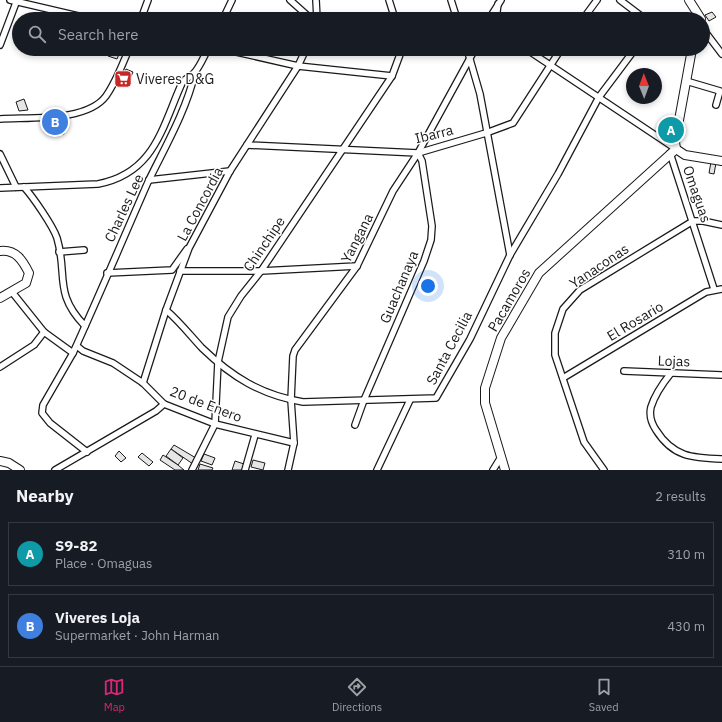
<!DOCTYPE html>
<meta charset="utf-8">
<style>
:root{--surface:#171b24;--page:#242831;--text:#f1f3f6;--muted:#9ea1a6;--line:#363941;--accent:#db2777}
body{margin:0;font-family:"IBM Plex Sans",sans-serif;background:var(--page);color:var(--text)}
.compass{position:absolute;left:626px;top:68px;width:36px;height:36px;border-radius:50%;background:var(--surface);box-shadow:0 2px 6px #0003;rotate:359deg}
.you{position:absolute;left:428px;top:286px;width:14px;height:14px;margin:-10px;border:3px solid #fff;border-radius:50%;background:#1a73e8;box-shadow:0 0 0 6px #1a73e833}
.badge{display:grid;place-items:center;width:26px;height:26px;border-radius:50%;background:var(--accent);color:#fff;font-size:13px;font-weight:700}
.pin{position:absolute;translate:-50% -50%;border:2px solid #fff;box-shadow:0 1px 4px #0006}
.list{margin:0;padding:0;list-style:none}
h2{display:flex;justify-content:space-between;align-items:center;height:52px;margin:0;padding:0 16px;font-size:17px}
h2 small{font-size:13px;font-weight:400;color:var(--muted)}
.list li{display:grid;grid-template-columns:26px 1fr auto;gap:12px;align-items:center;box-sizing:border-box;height:64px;margin:0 8px 8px;padding:0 8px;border:1px solid var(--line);border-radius:0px}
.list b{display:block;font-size:15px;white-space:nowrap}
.list p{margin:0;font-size:13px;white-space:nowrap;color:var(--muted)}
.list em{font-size:13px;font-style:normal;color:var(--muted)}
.icon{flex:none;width:22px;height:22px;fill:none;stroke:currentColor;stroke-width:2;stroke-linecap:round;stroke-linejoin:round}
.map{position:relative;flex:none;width:722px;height:470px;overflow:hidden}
.search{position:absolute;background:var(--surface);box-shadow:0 2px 6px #0003;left:12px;right:12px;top:12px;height:44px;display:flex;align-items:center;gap:10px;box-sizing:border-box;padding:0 14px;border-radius:22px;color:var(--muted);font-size:15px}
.sheet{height:196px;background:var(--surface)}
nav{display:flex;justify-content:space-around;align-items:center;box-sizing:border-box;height:56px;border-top:1px solid var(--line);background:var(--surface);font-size:11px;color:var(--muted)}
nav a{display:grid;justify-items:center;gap:2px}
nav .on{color:var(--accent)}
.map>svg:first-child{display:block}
</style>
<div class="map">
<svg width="722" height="470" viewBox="0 0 722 470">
<rect width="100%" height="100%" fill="#fff"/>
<!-- building -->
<g fill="#e6e6e6" stroke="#1a1a1a">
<polygon points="712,12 716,17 709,21 705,15"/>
<polygon points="110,49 121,49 117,59 108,56"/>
<polygon points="126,69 133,72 128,83 121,80"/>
<polygon points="24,99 28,110 19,111 16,102"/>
<polygon points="62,120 64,134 55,135 53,121"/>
<polygon points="668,127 676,129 674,133 667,132"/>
<polygon points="711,162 716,163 714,174 709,173"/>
<polygon points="174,445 196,458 193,464 171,449"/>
<polygon points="171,449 183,458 178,465 166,456"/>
<polygon points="119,451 126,458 121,462 115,456"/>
<polygon points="142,453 153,462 149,466 138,457"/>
<polygon points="204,454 215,458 212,465 201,461"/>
<polygon points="163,455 178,465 184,470 175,470 160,460"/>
<polygon points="253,460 265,463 263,470 251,467"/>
<polygon points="235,461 244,464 242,470 232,470"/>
<polygon points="200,464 213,468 212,470 198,470"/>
</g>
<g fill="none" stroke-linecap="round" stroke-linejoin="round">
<defs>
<g id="street">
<polyline points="10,0 91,19"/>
<polyline points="290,0 309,17 314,19"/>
<polyline points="316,0 317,19"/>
<polyline points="389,0 395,19"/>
<polyline points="451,0 457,19"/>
<polyline points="620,0 645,19"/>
<polyline points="141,19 148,0"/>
<polyline points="223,19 232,0"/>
<polyline points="489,19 501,0"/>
<polyline points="496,19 498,4"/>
<polyline points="583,19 597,0"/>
<polyline points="703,29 722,54"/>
<polyline points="0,45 17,0"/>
<polyline points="223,49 298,66 392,76"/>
<polyline points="467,49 480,94 510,255"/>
<polyline points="526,49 676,149"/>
<polyline points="686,81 720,91 716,105"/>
<path d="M0 119C29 117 87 122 106 96 116 82 122 65 129 49"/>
<polyline points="247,145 418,153 486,133 513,123 561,49"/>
<polyline points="670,153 714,289"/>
<polyline points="0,154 16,187"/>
<polyline points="149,180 230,171"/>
<path d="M24 187C33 197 53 226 57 238 68 275 53 293 85 326"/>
<path d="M0 188 98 184C155 173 162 127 182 83 185 78 190 77 194 73 200 67 204 56 208 49"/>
<polyline points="59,252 84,250"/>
<polyline points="180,271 261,271 357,266"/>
<polyline points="107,273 172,270 187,249"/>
<polyline points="12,292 44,332 73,353 43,405 42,413 50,423 87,452"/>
<path d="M166 310C179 321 190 335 202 348 232 377 261 395 303 402L436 398 470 339 510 255 558 174 599 97 635 49"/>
<polyline points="77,346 83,351 113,363 143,383 164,404 215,424 294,443"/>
<path d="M73 353C99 296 123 239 148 182 165 147 186 111 195 73"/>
<polyline points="0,367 34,345 44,332"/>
<polyline points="624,371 722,375"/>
<path d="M671 373C663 383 655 394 651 407 649 415 652 424 656 430 673 457 692 458 722 459"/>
<polyline points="563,378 706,292 722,289"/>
<polyline points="143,383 166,310 189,248 230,171 298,66 306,49"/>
<polyline points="355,425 364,400 424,261 431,240 432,226 422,161 418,153"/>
<polyline points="55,470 156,411 164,404"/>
<polyline points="192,470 215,424 218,362 228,317 241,296 261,271 392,76 402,49"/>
<polyline points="245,470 255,435"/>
<polyline points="288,470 294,443 291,400 293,356 295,350 357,266 393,191 418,153 475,49"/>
<polyline points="377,470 410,400"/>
<polyline points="493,470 501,457"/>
<polyline points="604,470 584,442 555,355 555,333 563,309 580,290 693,221 703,221 722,225"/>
</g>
<g id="secondary">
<polyline points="689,0 701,19"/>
<polyline points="676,149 675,142 692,49"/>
<polyline points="676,149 685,155 722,161"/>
<path d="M0 251C16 249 23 261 29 273L26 283 0 298"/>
<polyline points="0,461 9,463 20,470"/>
<polyline points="505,470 485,403 485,388 501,338 539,273 676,149"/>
</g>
</defs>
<!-- street casing -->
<use href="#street" stroke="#1a1a1a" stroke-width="8"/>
<!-- secondary casing -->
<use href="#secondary" stroke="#1a1a1a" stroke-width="10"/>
<!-- street -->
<use href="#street" stroke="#fff" stroke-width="5.5"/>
<!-- secondary -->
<use href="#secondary" stroke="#fff" stroke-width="8"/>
</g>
<!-- icons -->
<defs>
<symbol id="supermarket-square" viewBox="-11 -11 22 22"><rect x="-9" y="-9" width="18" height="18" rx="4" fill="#c62828" stroke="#fff"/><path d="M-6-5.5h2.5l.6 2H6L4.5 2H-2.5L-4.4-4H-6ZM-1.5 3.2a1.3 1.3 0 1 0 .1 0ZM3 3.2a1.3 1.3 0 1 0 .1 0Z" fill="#fff"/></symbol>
</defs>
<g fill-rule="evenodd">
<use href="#supermarket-square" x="113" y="69" width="20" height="20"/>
</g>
<g text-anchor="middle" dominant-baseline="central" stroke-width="3" stroke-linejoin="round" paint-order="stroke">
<!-- poi labels -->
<g font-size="14" fill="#1a1a1a" stroke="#fff" text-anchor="start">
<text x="136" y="79">Viveres D&amp;G</text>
</g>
<!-- street labels -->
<g font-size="14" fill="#1a1a1a" stroke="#fff">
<text transform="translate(434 134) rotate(-14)">Ibarra</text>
<text transform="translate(697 194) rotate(71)">Omaguas</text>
<text transform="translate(200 204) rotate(-62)">La Concordia</text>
<text transform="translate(124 208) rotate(-65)">Charles Lee</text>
<text transform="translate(357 238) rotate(-63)">Yangana</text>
<text transform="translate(264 244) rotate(-56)">Chinchipe</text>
<text transform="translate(599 266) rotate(-34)">Yanaconas</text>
<text transform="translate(399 287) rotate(-67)">Guachanaya</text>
<text transform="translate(509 300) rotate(-60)">Pacamoros</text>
<text transform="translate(635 321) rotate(-31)">El Rosario</text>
<text transform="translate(449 348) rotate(-62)">Santa Cecilia</text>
<text transform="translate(674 361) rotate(2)">Lojas</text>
<text transform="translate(206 404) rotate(21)">20 de Enero</text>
</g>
</g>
</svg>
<svg class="compass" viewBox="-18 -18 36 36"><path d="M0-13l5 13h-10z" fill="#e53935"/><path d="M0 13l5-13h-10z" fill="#9ea1a6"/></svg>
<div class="you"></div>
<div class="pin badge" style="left:671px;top:130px;background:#0f9aa8">A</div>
<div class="pin badge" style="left:55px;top:122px;background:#3f7fe0">B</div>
<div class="search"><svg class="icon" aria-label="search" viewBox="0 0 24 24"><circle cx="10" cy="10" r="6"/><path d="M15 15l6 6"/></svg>Search here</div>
</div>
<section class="sheet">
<h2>Nearby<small>2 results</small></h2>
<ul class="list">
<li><span class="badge" style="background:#0f9aa8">A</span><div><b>S9-82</b><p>Place · Omaguas</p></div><em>310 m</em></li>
<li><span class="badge" style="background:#3f7fe0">B</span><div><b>Viveres Loja</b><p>Supermarket · John Harman</p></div><em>430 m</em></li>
</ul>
</section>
<nav>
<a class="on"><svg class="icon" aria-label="map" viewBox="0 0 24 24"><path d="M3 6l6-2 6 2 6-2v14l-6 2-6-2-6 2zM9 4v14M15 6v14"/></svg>Map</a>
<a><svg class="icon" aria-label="directions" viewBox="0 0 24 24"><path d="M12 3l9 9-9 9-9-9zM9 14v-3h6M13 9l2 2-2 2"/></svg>Directions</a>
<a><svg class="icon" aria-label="saved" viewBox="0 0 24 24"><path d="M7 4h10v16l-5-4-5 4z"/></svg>Saved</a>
</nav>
